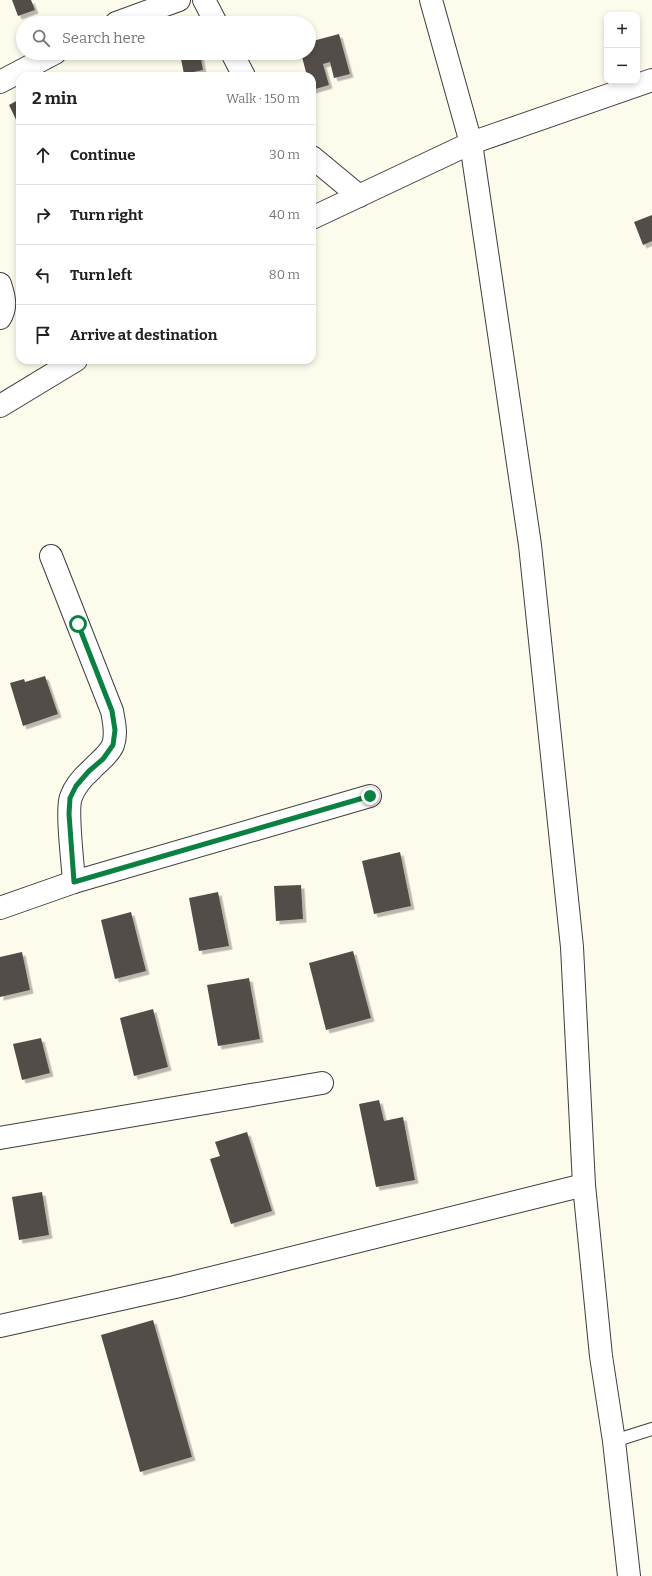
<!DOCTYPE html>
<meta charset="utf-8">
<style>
:root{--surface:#fff;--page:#f6f6f6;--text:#222;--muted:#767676;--line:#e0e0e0}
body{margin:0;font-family:Bitter,serif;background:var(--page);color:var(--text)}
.controls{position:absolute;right:12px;top:12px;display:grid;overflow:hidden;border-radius:8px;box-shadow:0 2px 6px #0003}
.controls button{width:36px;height:36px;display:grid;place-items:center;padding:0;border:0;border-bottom:1px solid var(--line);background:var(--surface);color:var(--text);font:20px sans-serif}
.stop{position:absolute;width:12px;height:12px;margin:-9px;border:3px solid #0b8043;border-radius:50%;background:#fff}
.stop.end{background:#0b8043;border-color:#fff;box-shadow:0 1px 4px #0008}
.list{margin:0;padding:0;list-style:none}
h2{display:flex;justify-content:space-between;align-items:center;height:52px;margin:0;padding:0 16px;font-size:17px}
h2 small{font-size:13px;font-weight:400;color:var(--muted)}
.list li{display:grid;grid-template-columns:26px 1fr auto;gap:12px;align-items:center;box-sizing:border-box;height:60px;padding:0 16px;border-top:1px solid var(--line)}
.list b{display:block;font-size:15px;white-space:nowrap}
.list em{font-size:13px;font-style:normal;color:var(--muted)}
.icon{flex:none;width:22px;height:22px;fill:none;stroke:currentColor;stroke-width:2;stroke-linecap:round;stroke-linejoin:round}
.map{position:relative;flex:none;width:652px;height:1576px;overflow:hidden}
.search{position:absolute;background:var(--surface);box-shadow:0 2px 6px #0003;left:16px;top:16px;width:300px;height:44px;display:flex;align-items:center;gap:10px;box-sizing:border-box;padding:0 14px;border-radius:22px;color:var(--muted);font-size:15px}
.panel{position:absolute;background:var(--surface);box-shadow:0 2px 6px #0003;left:16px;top:72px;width:300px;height:292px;border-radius:12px}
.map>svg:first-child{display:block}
</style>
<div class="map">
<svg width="652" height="1576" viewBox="0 0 652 1576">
<defs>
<filter id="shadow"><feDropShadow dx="3.5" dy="3.5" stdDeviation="0" flood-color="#0004"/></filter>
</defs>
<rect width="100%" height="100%" fill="#fdfbeb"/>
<!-- building -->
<g fill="#534d49" filter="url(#shadow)">
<polygon points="12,0 31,0 35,10 18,16"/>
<polygon points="339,34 350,74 334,78 330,62 323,64 329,85 312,90 312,76 307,76 301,53 309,53 309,42"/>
<polygon points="184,53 200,53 203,70 184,74 180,54"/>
<polygon points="20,99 20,128 9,105"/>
<polygon points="652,215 652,241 643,245 634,222"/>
<polygon points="45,676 58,714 23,726 10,683 24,679 25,682"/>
<polygon points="400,852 411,906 374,914 362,861"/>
<polygon points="301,885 303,919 276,921 274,886"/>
<polygon points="218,892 229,946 199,951 189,898"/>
<polygon points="131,912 146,971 115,979 101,920"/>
<polygon points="353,951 371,1018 326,1030 309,963"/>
<polygon points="22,952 30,990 0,997 0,957"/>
<polygon points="249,978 260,1039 218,1046 207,985"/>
<polygon points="153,1009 168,1067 134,1076 120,1018"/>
<polygon points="41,1038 50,1073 22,1080 13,1044"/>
<polygon points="379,1100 384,1121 403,1117 415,1180 376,1187 359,1104"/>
<polygon points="247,1132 272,1211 231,1224 210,1159 220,1156 215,1142"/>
<polygon points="42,1192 49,1235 19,1240 12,1197"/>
<polygon points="153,1320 192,1457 140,1472 101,1335"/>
</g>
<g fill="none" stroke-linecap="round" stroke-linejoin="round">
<defs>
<polyline id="lane" points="614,1441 652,1429"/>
<g id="street">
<polyline points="204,0 216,23"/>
<polyline points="431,0 471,143 530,545 572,947 584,1185 601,1356 614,1441 629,1576"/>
<polyline points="116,23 179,0"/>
<polyline points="232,53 244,76"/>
<polyline points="0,82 55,53"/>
<polyline points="312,157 359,196"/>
<polyline points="312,218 471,143 652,80"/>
<path d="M0 284C4 296 7 307 0 318"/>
<polyline points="0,406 76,360"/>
<path d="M51 556 112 711C114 722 117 734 113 745 109 755 98 762 91 770 83 777 75 786 71 797 66 810 73 864 74 882"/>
<polyline points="0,908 74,882 370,796"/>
<polyline points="0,1138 322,1083"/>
<polyline points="0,1326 175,1287 584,1185"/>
</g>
</defs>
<!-- lane casing -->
<use href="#lane" stroke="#3e3e3e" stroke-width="14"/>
<!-- street casing -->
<use href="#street" stroke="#3e3e3e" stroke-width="24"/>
<!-- lane -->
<use href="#lane" stroke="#fff" stroke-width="12"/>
<!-- street -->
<use href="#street" stroke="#fff" stroke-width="22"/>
</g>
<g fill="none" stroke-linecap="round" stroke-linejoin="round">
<!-- route -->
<polyline stroke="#0b8043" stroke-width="5" points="78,624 112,711 115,730 113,745 103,759 89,771 76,786 70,798 69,814 74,882 370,796"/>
</g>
</svg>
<div class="controls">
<button>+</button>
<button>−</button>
</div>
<div class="stop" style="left:78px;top:624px"></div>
<div class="stop end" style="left:370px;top:796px"></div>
<div class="search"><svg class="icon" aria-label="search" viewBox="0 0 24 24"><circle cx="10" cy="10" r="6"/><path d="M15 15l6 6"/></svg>Search here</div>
<section class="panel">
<h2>2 min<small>Walk · 150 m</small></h2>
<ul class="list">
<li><svg class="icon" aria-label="ahead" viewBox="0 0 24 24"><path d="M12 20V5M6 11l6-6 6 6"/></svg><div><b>Continue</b></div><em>30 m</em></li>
<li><svg class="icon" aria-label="right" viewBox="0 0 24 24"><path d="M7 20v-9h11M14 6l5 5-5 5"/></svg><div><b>Turn right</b></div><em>40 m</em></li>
<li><svg class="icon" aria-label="left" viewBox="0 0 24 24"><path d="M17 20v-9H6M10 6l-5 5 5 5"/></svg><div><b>Turn left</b></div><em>80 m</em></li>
<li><svg class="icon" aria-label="arrive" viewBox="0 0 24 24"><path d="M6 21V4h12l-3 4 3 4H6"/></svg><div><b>Arrive at destination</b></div></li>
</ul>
</section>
</div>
